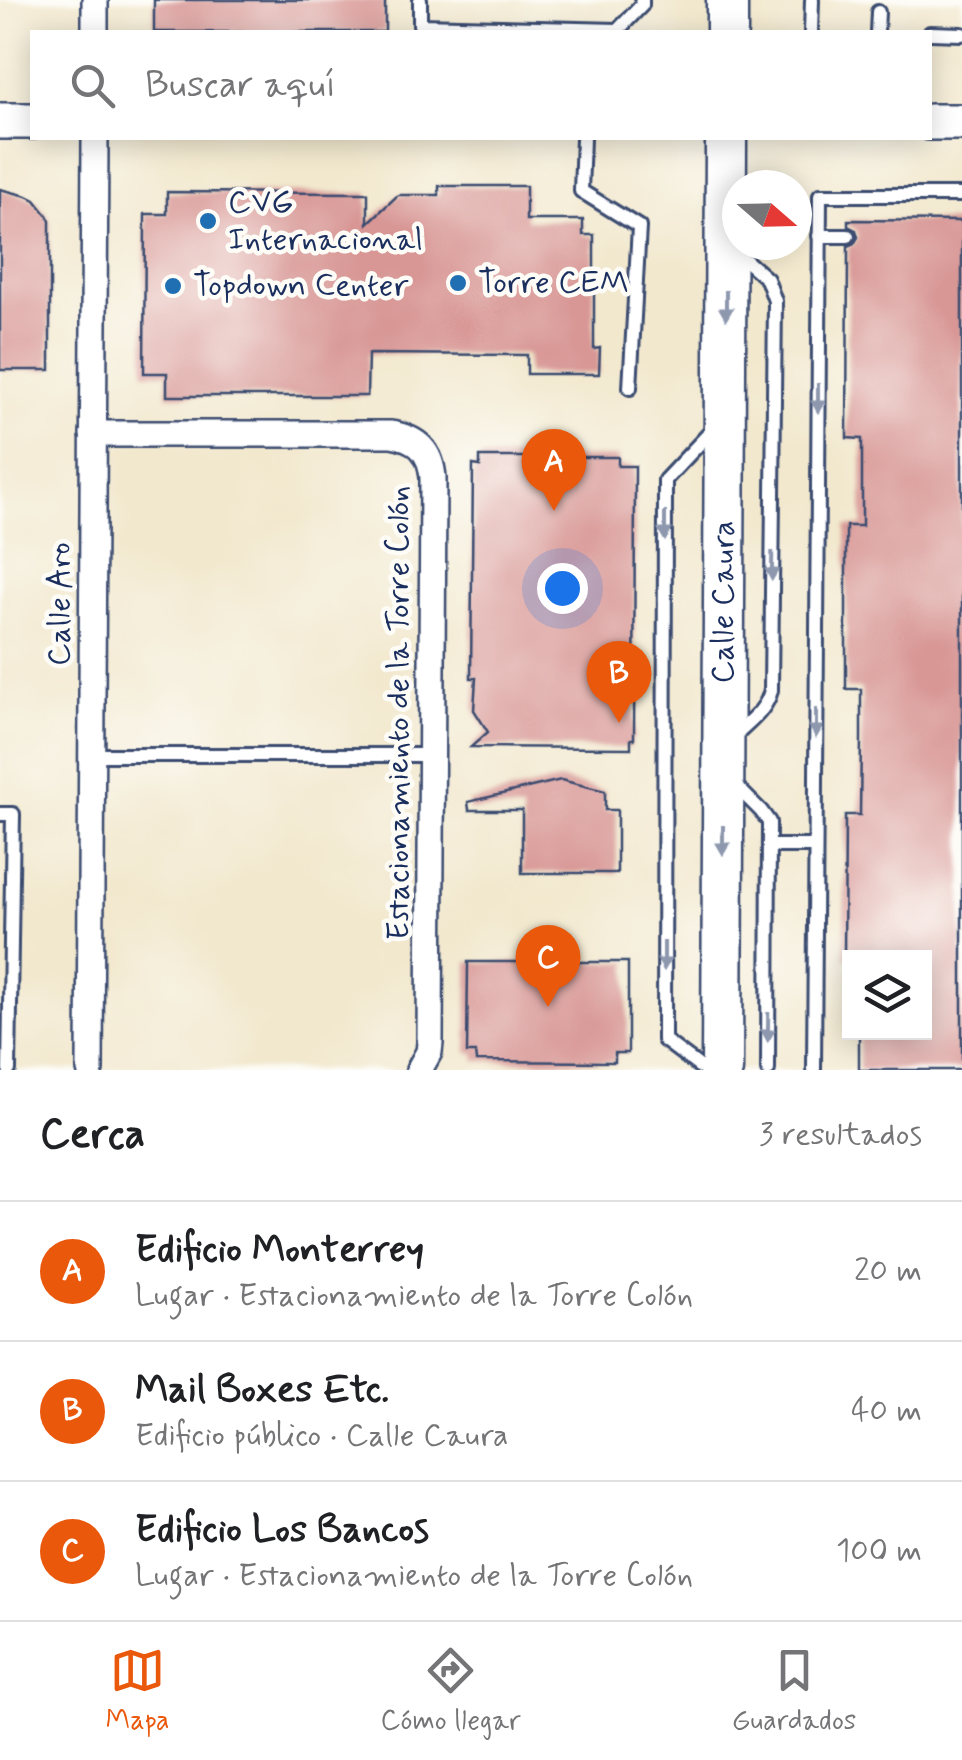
<!DOCTYPE html>
<html lang="es">
<meta charset="utf-8">
<style>
:root{--surface:#fff;--page:#f2f2f2;--text:#202124;--muted:#757577;--line:#e0e0e0;--accent:#ea580c}
body{margin:0;font-family:Mynerve,sans-serif;background:var(--page);color:var(--text)}
.controls{position:absolute;right:30px;bottom:30px;display:grid;overflow:hidden;border-radius:0px;box-shadow:0 5px 25px #0003}
.controls button{width:90px;height:90px;display:grid;place-items:center;padding:0;border:0;border-bottom:2px solid var(--line);background:var(--surface);color:var(--text);font:50px sans-serif}
.compass{position:absolute;left:722px;top:170px;width:90px;height:90px;border-radius:50%;background:var(--surface);box-shadow:0 5px 25px #0003;rotate:110deg}
.you{position:absolute;left:562px;top:588px;width:35px;height:35px;margin:-25px;border:8px solid #fff;border-radius:50%;background:#1a73e8;box-shadow:0 0 0 15px #1a73e833}
.badge{display:grid;place-items:center;width:65px;height:65px;border-radius:50%;background:var(--accent);color:#fff;font-size:32px;font-weight:700}
.pin{position:absolute;translate:-50% -82px;filter:drop-shadow(0 2px 5px #0008)}
.pin::after{content:'';position:absolute;top:52px;width:35px;height:30px;background:inherit;clip-path:polygon(0 0,100% 0,50% 100%)}
.list{margin:0;padding:0;list-style:none}
h2{display:flex;justify-content:space-between;align-items:center;height:130px;margin:0;padding:0 40px;font-size:42px}
h2 small{font-size:32px;font-weight:400;color:var(--muted)}
.list li{display:grid;grid-template-columns:65px 1fr auto;gap:30px;align-items:center;box-sizing:border-box;height:140px;padding:0 40px;border-top:2px solid var(--line)}
.list b{display:block;font-size:38px;white-space:nowrap}
.list p{margin:0;font-size:32px;white-space:nowrap;color:var(--muted)}
.list em{font-size:32px;font-style:normal;color:var(--muted)}
.icon{flex:none;width:55px;height:55px;fill:none;stroke:currentColor;stroke-width:2;stroke-linecap:round;stroke-linejoin:round}
.map{position:relative;flex:none;width:962px;height:1070px;overflow:hidden}
.search{position:absolute;background:var(--surface);box-shadow:0 5px 25px #0003;left:30px;right:30px;top:30px;height:110px;display:flex;align-items:center;gap:25px;box-sizing:border-box;padding:0 35px;border-radius:0px;color:var(--muted);font-size:38px}
.sheet{height:550px;background:var(--surface)}
nav{display:flex;justify-content:space-around;align-items:center;box-sizing:border-box;height:140px;border-top:2px solid var(--line);background:var(--surface);font-size:28px;color:var(--muted)}
nav a{display:grid;justify-items:center;gap:5px}
nav .on{color:var(--accent)}
.map>svg:first-child{display:block}
</style>
<div class="map">
<svg width="962" height="1070" viewBox="0 0 962 1070">
<rect width="100%" height="100%" fill="#fdfcf7"/>
<filter id="ink" filterUnits="userSpaceOnUse"><feTurbulence type="fractalNoise" baseFrequency=".01" numOctaves="2"/><feDisplacementMap in="SourceGraphic" scale="20" xChannelSelector="R" yChannelSelector="G"/><feConvolveMatrix kernelMatrix="1 2 1 2 8 2 1 2 1" color-interpolation-filters="sRGB"/></filter>
<filter id="wash" filterUnits="userSpaceOnUse"><feTurbulence type="fractalNoise" baseFrequency=".0048" numOctaves="4" result="noise"/><feDisplacementMap in="SourceGraphic" scale="40" xChannelSelector="R" yChannelSelector="G"/><feGaussianBlur stdDeviation="2.25" result="paint"/><feColorMatrix in="noise" values="0 0 0 0 0 0 0 0 0 0 0 0 0 0 0 0 0 1.4 0 .05"/><feComposite in="paint" operator="in"/></filter>
<g filter="url(#wash)">
<rect width="100%" height="100%" fill="#f2e8ce"/>
<g id="blocks">
<!-- building -->
<g fill="#d89795">
<rect x="154" y="0" width="231" height="32"/>
<polygon points="439,186 526,186 526,220 583,220 583,235 594,235 594,349 600,348 599,374 527,374 527,355 368,354 367,396 167,396 167,373 144,373 145,214 167,214 167,192 368,193 368,223 398,195 439,195"/>
<polygon points="0,189 27,196 35,200 47,215 50,221 50,370 0,370"/>
<polygon points="848,220 962,221 962,1070 859,1070 859,1032 924,1032 924,958 844,958 845,815 860,815 861,737 861,689 846,689 846,526 862,526 862,439 847,438 848,246 854,244 858,237 856,230 848,226"/>
<polygon points="480,457 618,457 618,466 635,466 634,739 631,739 631,748 471,747 488,732 474,710 476,678 471,678 473,465 480,466"/>
<polygon points="561,780 605,791 605,810 617,810 617,873 522,873 522,810 469,810 468,802"/>
<polygon points="468,962 628,962 628,1053 615,1053 615,1062 476,1061 475,1053 467,1053"/>
</g>
</g>
</g>
<g filter="url(#ink)">
<use href="#blocks" fill-opacity="0" stroke="#3b4b6f" stroke-width="2.5"/>
<g fill="none" stroke-linecap="round" stroke-linejoin="round">
<defs>
<g id="lane">
<polyline points="420,0 420,25 618,30 642,5 642,0"/>
<polyline points="811,32 812,0"/>
<polyline points="877,32 878,12"/>
<polyline points="930,33 962,34"/>
<polyline points="583,138 581,191 639,227 630,388"/>
<polyline points="819,236 848,236"/>
<path d="M734 737C748 723 767 710 771 690L775 301 767 279 736 252"/>
<polyline points="92,755 432,755"/>
<polyline points="732,782 761,811 769,822 768,1070"/>
<polyline points="0,814 13,814 9,1070"/>
<polyline points="770,846 815,846"/>
<polyline points="704,1070 664,1040 665,480 716,426"/>
<polyline points="814,1070 820,195 962,195"/>
</g>
<g id="street">
<polyline points="95,32 95,0"/>
<path d="M93 434H391C418 438 431 452 433 478L430 1043 429 1052 419 1070"/>
<polyline points="90,1070 95,138"/>
</g>
<g id="secondary">
<polyline points="0,121 32,121"/>
<polyline points="930,122 962,122"/>
</g>
<g id="primary">
<polyline points="727,32 727,0"/>
<path id="s1" d="M722 1070 726 138"/>
</g>
</defs>
<!-- lane casing -->
<use href="#lane" stroke="#3b4b6f" stroke-width="18"/>
<!-- street casing -->
<use href="#street" stroke="#3b4b6f" stroke-width="30"/>
<!-- secondary casing -->
<use href="#secondary" stroke="#3b4b6f" stroke-width="40"/>
<!-- primary casing -->
<use href="#primary" stroke="#3b4b6f" stroke-width="45"/>
<!-- lane -->
<use href="#lane" stroke="#fff" stroke-width="12"/>
<!-- street -->
<use href="#street" stroke="#fff" stroke-width="25"/>
<!-- secondary -->
<use href="#secondary" stroke="#fff" stroke-width="35"/>
<!-- primary -->
<use href="#primary" stroke="#fff" stroke-width="40"/>
</g>
<!-- one-way arrows -->
<defs><path id="oneway-solid" d="M-6-.8H1V-3.2L6.5 0L1 3.2V.8H-6Z" transform="scale(2.5)"/></defs>
<g fill="#8d97ae">
<use href="#oneway-solid" transform="translate(726 305) rotate(90)"/>
<use href="#oneway-solid" transform="translate(818 398) rotate(90)"/>
<use href="#oneway-solid" transform="translate(665 526) rotate(90)"/>
<use href="#oneway-solid" transform="translate(772 566) rotate(91)"/>
<use href="#oneway-solid" transform="translate(816 723) rotate(90)"/>
<use href="#oneway-solid" transform="translate(723 840) rotate(90)"/>
<use href="#oneway-solid" transform="translate(664 956) rotate(90)"/>
<use href="#oneway-solid" transform="translate(768 1027) rotate(91)"/>
</g>
</g>
<!-- markers -->
<g fill="#1f6fb2" stroke="#fdfcf7" stroke-width="4">
<circle cx="208" cy="221" r="10"/>
<circle cx="458" cy="283" r="10"/>
<circle cx="173" cy="286" r="10"/>
</g>
<g text-anchor="middle" dominant-baseline="central" stroke-width="9" stroke-linejoin="round" paint-order="stroke">
<!-- poi labels -->
<g font-size="32" fill="#1b2f5e" stroke="#fdfcf7" text-anchor="start">
<text x="228" y="203">CVG<tspan x="228" dy="37">Internacional</tspan></text>
<text x="478" y="283">Torre CEM</text>
<text x="193" y="286">Topdown Center</text>
</g>
<!-- street labels -->
<g font-size="32" fill="#1b2f5e" stroke="#fdfcf7">
<text transform="translate(60 604) rotate(-90)">Calle Aro</text>
<text stroke="none"><textPath href="#s1" startOffset="468">Calle Caura</textPath></text>
<text transform="translate(399 713) rotate(-90)">Estacionamiento de la Torre Colón</text>
</g>
</g>
</svg>
<div class="controls">
<button><svg class="icon" aria-label="layers" viewBox="0 0 24 24"><path d="M12 4l9 5-9 5-9-5zM3 14l9 5 9-5"/></svg></button>
</div>
<svg class="compass" viewBox="-18 -18 36 36"><path d="M0-13l5 13h-10z" fill="#e53935"/><path d="M0 13l5-13h-10z" fill="#757577"/></svg>
<div class="you"></div>
<div class="pin badge" style="left:554px;top:511px">A</div>
<div class="pin badge" style="left:619px;top:723px">B</div>
<div class="pin badge" style="left:548px;top:1007px">C</div>
<div class="search"><svg class="icon" aria-label="search" viewBox="0 0 24 24"><circle cx="10" cy="10" r="6"/><path d="M15 15l6 6"/></svg>Buscar aquí</div>
</div>
<section class="sheet">
<h2>Cerca<small>3 resultados</small></h2>
<ul class="list">
<li><span class="badge">A</span><div><b>Edificio Monterrey</b><p>Lugar · Estacionamiento de la Torre Colón</p></div><em>20 m</em></li>
<li><span class="badge">B</span><div><b>Mail Boxes Etc.</b><p>Edificio público · Calle Caura</p></div><em>40 m</em></li>
<li><span class="badge">C</span><div><b>Edificio Los Bancos</b><p>Lugar · Estacionamiento de la Torre Colón</p></div><em>100 m</em></li>
</ul>
</section>
<nav>
<a class="on"><svg class="icon" aria-label="map" viewBox="0 0 24 24"><path d="M3 6l6-2 6 2 6-2v14l-6 2-6-2-6 2zM9 4v14M15 6v14"/></svg>Mapa</a>
<a><svg class="icon" aria-label="directions" viewBox="0 0 24 24"><path d="M12 3l9 9-9 9-9-9zM9 14v-3h6M13 9l2 2-2 2"/></svg>Cómo llegar</a>
<a><svg class="icon" aria-label="saved" viewBox="0 0 24 24"><path d="M7 4h10v16l-5-4-5 4z"/></svg>Guardados</a>
</nav>
